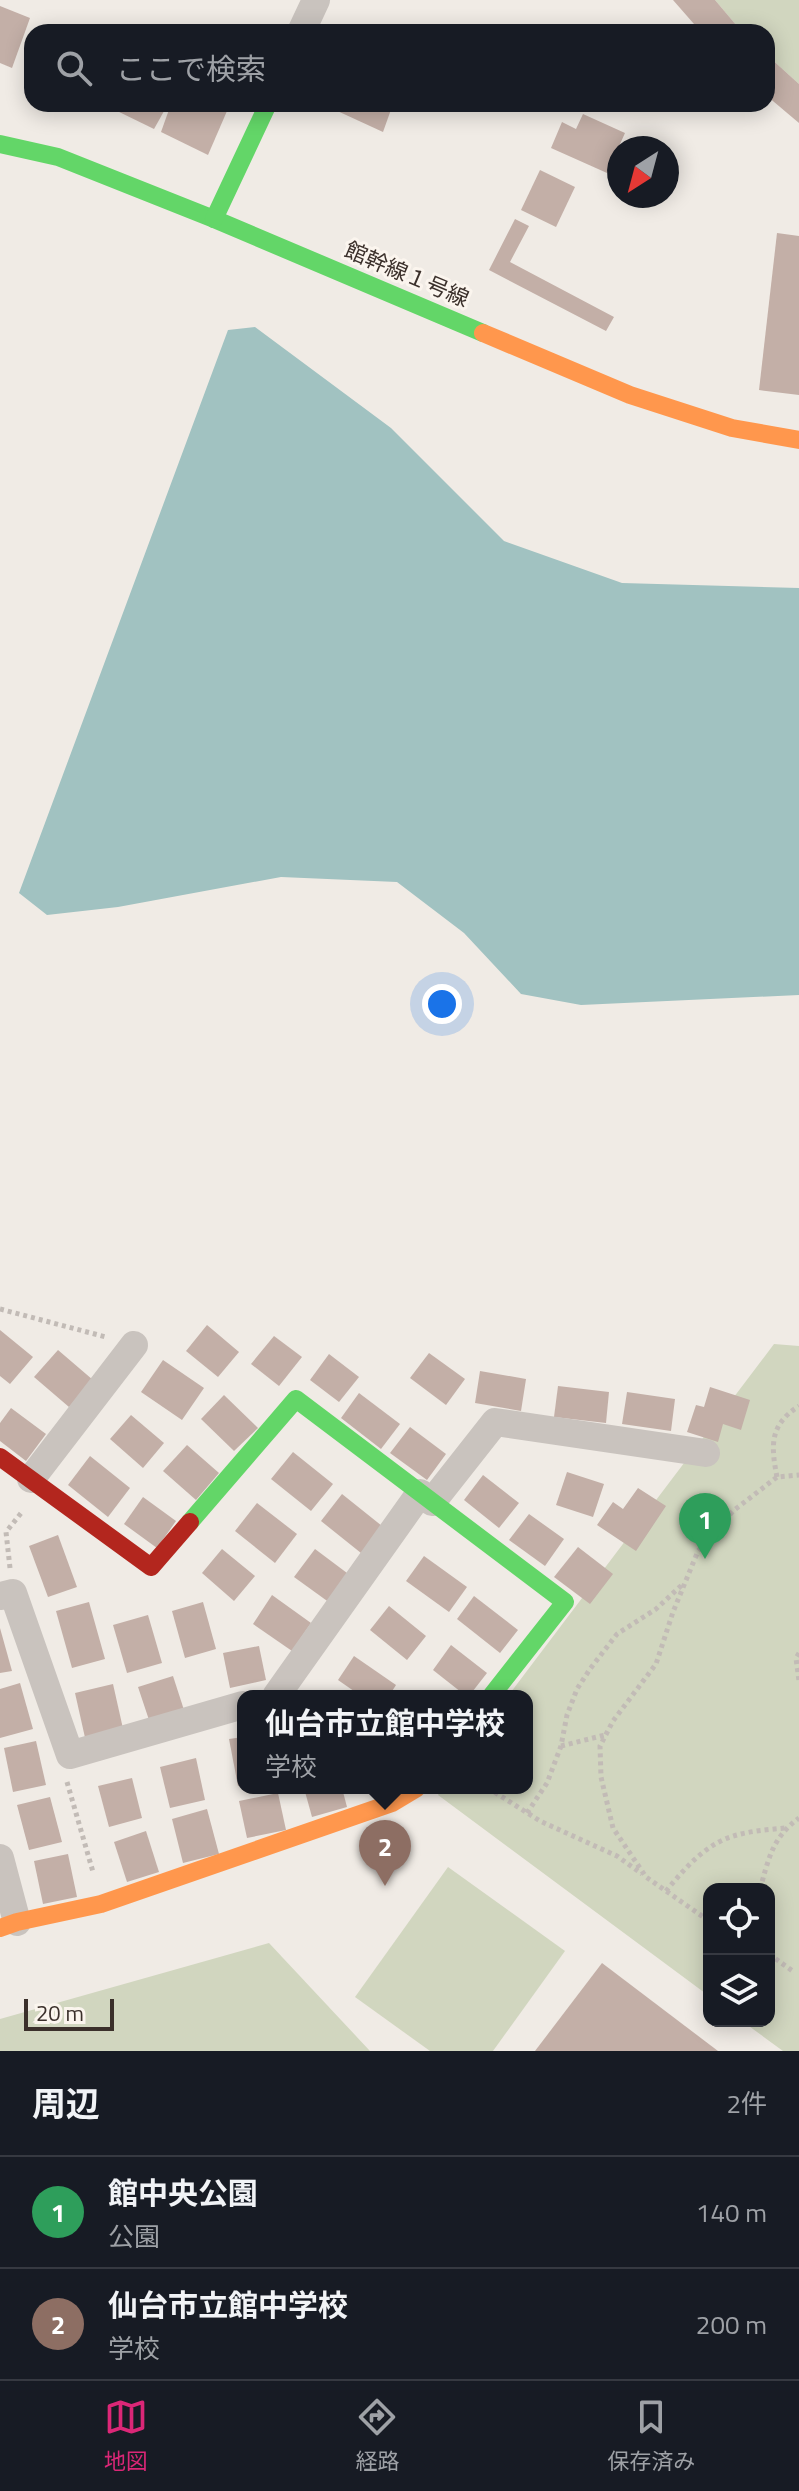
<!DOCTYPE html>
<html lang="ja">
<meta charset="utf-8">
<style>
:root{--surface:#171b24;--page:#20242c;--text:#f1f3f6;--muted:#9ea1a6;--line:#363941;--accent:#db2777}
body{margin:0;font-family:"Titillium Web","Noto Sans JP",sans-serif;background:var(--page);color:var(--text)}
.controls{position:absolute;right:24px;bottom:24px;display:grid;overflow:hidden;border-radius:16px;box-shadow:0 4px 20px #0003}
.controls button{width:72px;height:72px;display:grid;place-items:center;padding:0;border:0;border-bottom:2px solid var(--line);background:var(--surface);color:var(--text);font:40px sans-serif}
.compass{position:absolute;left:607px;top:136px;width:72px;height:72px;border-radius:50%;background:var(--surface);box-shadow:0 4px 20px #0003;rotate:216deg}
.scale{position:absolute;left:24px;bottom:20px;width:90px;box-sizing:border-box;padding-left:8px;border:4px solid #3b302b;border-top:0;font-size:22px;line-height:28px;white-space:nowrap;color:#3b302b;-webkit-text-stroke:6px #fbf5ee;paint-order:stroke}
.you{position:absolute;left:442px;top:1004px;width:28px;height:28px;margin:-20px;border:6px solid #fff;border-radius:50%;background:#1a73e8;box-shadow:0 0 0 12px #1a73e833}
.badge{display:grid;place-items:center;width:52px;height:52px;border-radius:50%;background:var(--accent);color:#fff;font-size:26px;font-weight:700}
.pin{position:absolute;translate:-50% -66px;filter:drop-shadow(0 2px 4px #0008)}
.pin::after{content:'';position:absolute;top:42px;width:28px;height:24px;background:inherit;clip-path:polygon(0 0,100% 0,50% 100%)}
.popup{position:absolute;left:237px;top:1690px;width:296px;height:104px;box-sizing:border-box;display:grid;place-content:center;border-radius:16px;background:var(--surface);filter:drop-shadow(0 2px 6px #0005);font-size:26px;white-space:nowrap;color:var(--muted)}
.popup b{font-size:30px;color:var(--text)}
.popup::after{content:'';position:absolute;left:50%;top:100%;margin-left:-16px;border:16px solid transparent;border-top-color:var(--surface)}
.list{margin:0;padding:0;list-style:none}
h2{display:flex;justify-content:space-between;align-items:center;height:104px;margin:0;padding:0 32px;font-size:34px}
h2 small{font-size:26px;font-weight:400;color:var(--muted)}
.list li{display:grid;grid-template-columns:52px 1fr auto;gap:24px;align-items:center;box-sizing:border-box;height:112px;padding:0 32px;border-top:2px solid var(--line)}
.list b{display:block;font-size:30px;white-space:nowrap}
.list p{margin:0;font-size:26px;white-space:nowrap;color:var(--muted)}
.list em{font-size:26px;font-style:normal;color:var(--muted)}
.icon{flex:none;width:44px;height:44px;fill:none;stroke:currentColor;stroke-width:2;stroke-linecap:round;stroke-linejoin:round}
.map{position:relative;flex:none;width:799px;height:2051px;overflow:hidden}
.search{position:absolute;background:var(--surface);box-shadow:0 4px 20px #0003;left:24px;right:24px;top:24px;height:88px;display:flex;align-items:center;gap:20px;box-sizing:border-box;padding:0 28px;border-radius:24px;color:var(--muted);font-size:30px}
.sheet{height:328px;background:var(--surface)}
nav{display:flex;justify-content:space-around;align-items:center;box-sizing:border-box;height:112px;border-top:2px solid var(--line);background:var(--surface);font-size:22px;color:var(--muted)}
nav a{display:grid;justify-items:center;gap:4px}
nav .on{color:var(--accent)}
.map>svg:first-child{display:block}
</style>
<div class="map">
<svg width="799" height="2051" viewBox="0 0 799 2051">
<rect width="100%" height="100%" fill="#f0ebe5"/>
<!-- green -->
<g fill="#d1d6bf">
<polygon points="715,0 799,0 799,84 767,55 767,32 742,32"/>
<polygon points="774,1344 799,1346 799,2051 783,2051 742,2021 769,2021 769,1889 709,1889 709,1996 438,1795 442,1788 527,1788 527,1696 508,1696"/>
<polygon points="448,1867 565,1951 493,2051 430,2051 355,1997"/>
<polygon points="269,1943 370,2051 0,2051 0,2019"/>
</g>
<!-- water -->
<polygon fill="#a1c2c1" points="255,327 391,428 504,541 622,583 799,588 799,995 581,1005 521,994 464,933 397,882 281,877 118,907 47,915 19,893 228,330"/>
<!-- building -->
<g fill="#c3afa7">
<polygon points="673,0 715,0 742,32 701,32"/>
<polygon points="0,6 30,18 12,68 0,63"/>
<polygon points="767,55 799,84 799,123 767,96"/>
<polygon points="115,104 168,104 154,129 113,109"/>
<polygon points="171,104 210,104 227,111 208,155 161,132"/>
<polygon points="335,104 393,104 383,132 333,109"/>
<polygon points="583,114 625,133 607,173 551,148 562,122 576,129"/>
<polygon points="540,170 575,187 556,227 521,210"/>
<polygon points="515,219 529,226 510,262 614,317 606,331 489,270"/>
<polygon points="777,233 799,236 799,395 759,390"/>
<polygon points="207,1325 239,1352 218,1377 186,1351"/>
<polygon points="0,1330 33,1357 10,1384 0,1376"/>
<polygon points="274,1336 302,1357 279,1386 251,1364"/>
<polygon points="58,1350 93,1380 69,1407 34,1377"/>
<polygon points="429,1353 465,1379 446,1405 410,1378"/>
<polygon points="329,1354 359,1377 339,1402 310,1380"/>
<polygon points="163,1360 204,1388 182,1420 141,1392"/>
<polygon points="480,1371 526,1379 521,1411 475,1403"/>
<polygon points="558,1386 609,1392 606,1423 554,1417"/>
<polygon points="710,1387 750,1400 741,1430 723,1424 718,1442 687,1432 696,1405 704,1407"/>
<polygon points="627,1392 675,1399 671,1431 622,1424"/>
<polygon points="359,1393 400,1424 381,1449 341,1418"/>
<polygon points="224,1395 258,1428 234,1451 201,1419"/>
<polygon points="11,1408 46,1434 26,1461 0,1441 0,1423"/>
<polygon points="131,1415 164,1443 143,1468 110,1439"/>
<polygon points="410,1427 446,1454 427,1480 390,1453"/>
<polygon points="187,1445 219,1473 196,1500 163,1471"/>
<polygon points="293,1452 333,1484 311,1511 271,1479"/>
<polygon points="90,1456 130,1488 108,1517 68,1485"/>
<polygon points="567,1472 604,1484 593,1517 556,1505"/>
<polygon points="483,1475 519,1503 499,1528 464,1500"/>
<polygon points="638,1488 666,1506 636,1551 597,1525 613,1502 623,1509"/>
<polygon points="342,1494 382,1526 361,1553 321,1521"/>
<polygon points="143,1497 176,1521 157,1548 124,1524"/>
<polygon points="257,1503 297,1534 275,1563 235,1531"/>
<polygon points="529,1514 564,1539 545,1566 509,1540"/>
<polygon points="58,1535 77,1587 48,1597 29,1546"/>
<polygon points="578,1547 613,1574 590,1604 554,1577"/>
<polygon points="222,1549 255,1576 234,1601 202,1573"/>
<polygon points="315,1549 351,1576 330,1603 294,1577"/>
<polygon points="424,1556 467,1587 449,1612 406,1581"/>
<polygon points="272,1595 311,1623 292,1651 253,1624"/>
<polygon points="474,1596 518,1630 500,1653 457,1619"/>
<polygon points="89,1602 105,1659 72,1668 56,1611"/>
<polygon points="203,1602 216,1649 185,1658 172,1611"/>
<polygon points="389,1606 426,1636 407,1660 370,1630"/>
<polygon points="148,1615 162,1663 127,1673 113,1625"/>
<polygon points="0,1628 12,1671 0,1673"/>
<polygon points="451,1645 487,1673 469,1696 466,1696 433,1670"/>
<polygon points="259,1646 266,1680 230,1688 223,1653"/>
<polygon points="354,1656 396,1685 389,1696 361,1696 338,1680"/>
<polygon points="173,1676 184,1710 149,1720 138,1687"/>
<polygon points="20,1683 33,1729 0,1738 0,1689"/>
<polygon points="113,1684 124,1733 86,1742 75,1693"/>
<polygon points="243,1737 243,1786 238,1786 229,1739"/>
<polygon points="36,1741 46,1785 13,1792 4,1748"/>
<polygon points="196,1758 205,1800 170,1808 160,1767"/>
<polygon points="132,1778 142,1818 109,1827 98,1786"/>
<polygon points="304,1788 342,1788 347,1807 312,1817"/>
<polygon points="278,1793 286,1830 247,1838 239,1801"/>
<polygon points="50,1797 62,1842 29,1850 17,1805"/>
<polygon points="207,1809 219,1854 183,1863 172,1819"/>
<polygon points="146,1831 159,1872 127,1882 114,1842"/>
<polygon points="68,1854 77,1897 43,1904 34,1861"/>
<polygon points="602,1963 718,2051 535,2051"/>
</g>
<g fill="none" stroke-linecap="round" stroke-linejoin="round">
<!-- path -->
<g stroke="#c2bbb6" stroke-width="5" stroke-dasharray="4 4" stroke-linecap="butt">
<polyline points="0,1309 106,1337"/>
<path d="M777 1477C771 1446 769 1425 799 1406"/>
<polyline points="10,1568 6,1532 22,1512"/>
<polyline points="799,1653 796,1658 799,1681"/>
<polyline points="561,1746 605,1735"/>
<polyline points="67,1782 93,1872"/>
<polyline points="488,1788 540,1821 617,1856 642,1874"/>
<polyline points="527,1813 547,1783 561,1746 567,1715 577,1689 590,1669 617,1634 656,1609 684,1583"/>
<path d="M760 1889C769 1858 772 1838 799 1818"/>
<path d="M666 1891C680 1874 697 1854 717 1843 736 1832 763 1830 785 1828"/>
<polyline points="709,1921 646,1877 613,1828 601,1777 600,1746 613,1721 656,1664 673,1612 698,1551 733,1511 777,1477 799,1475"/>
<polyline points="769,1954 794,1972"/>
</g>
<!-- street -->
<g stroke="#c9c3be" stroke-width="28">
<polyline points="301,32 316,0"/>
<polyline points="31,1479 134,1345"/>
<polyline points="432,1502 495,1422 706,1453"/>
<polyline points="0,1596 13,1593 70,1755 243,1705"/>
<polyline points="276,1696 420,1493"/>
<polyline points="0,1858 17,1922"/>
</g>
<!-- fast -->
<g stroke="#63d668" stroke-width="18">
<polyline points="0,144 58,157 214,219 483,333"/>
<polyline points="214,219 268,104"/>
<polyline points="190,1522 296,1399 565,1602 491,1696"/>
</g>
<!-- slow -->
<g stroke="#ff974d" stroke-width="18">
<polyline points="483,333 630,395 732,428 799,440"/>
<polyline points="0,1928 17,1922 101,1904 392,1803 417,1788"/>
</g>
<!-- jam -->
<polyline stroke="#b3261e" stroke-width="18" points="0,1457 151,1567 190,1522"/>
</g>
<g text-anchor="middle" dominant-baseline="central" stroke-width="6" stroke-linejoin="round" paint-order="stroke">
<!-- street labels -->
<g font-size="22" fill="#3b302b" stroke="#fbf5ee">
<text transform="translate(407 274) rotate(23)">館幹線１号線</text>
</g>
</g>
</svg>
<div class="controls">
<button><svg class="icon" aria-label="locate" viewBox="0 0 24 24"><circle cx="12" cy="12" r="6"/><path d="M12 2v4M12 18v4M2 12h4M18 12h4"/></svg></button>
<button><svg class="icon" aria-label="layers" viewBox="0 0 24 24"><path d="M12 4l9 5-9 5-9-5zM3 14l9 5 9-5"/></svg></button>
</div>
<svg class="compass" viewBox="-18 -18 36 36"><path d="M0-13l5 13h-10z" fill="#e53935"/><path d="M0 13l5-13h-10z" fill="#9ea1a6"/></svg>
<div class="scale">20 m</div>
<div class="you"></div>
<div class="pin badge" style="left:705px;top:1559px;background:#2e9e5b">1</div>
<div class="pin badge" style="left:385px;top:1886px;background:#8d6e63">2</div>
<div class="popup"><b>仙台市立館中学校</b>学校</div>
<div class="search"><svg class="icon" aria-label="search" viewBox="0 0 24 24"><circle cx="10" cy="10" r="6"/><path d="M15 15l6 6"/></svg>ここで検索</div>
</div>
<section class="sheet">
<h2>周辺<small>2件</small></h2>
<ul class="list">
<li><span class="badge" style="background:#2e9e5b">1</span><div><b>館中央公園</b><p>公園</p></div><em>140 m</em></li>
<li><span class="badge" style="background:#8d6e63">2</span><div><b>仙台市立館中学校</b><p>学校</p></div><em>200 m</em></li>
</ul>
</section>
<nav>
<a class="on"><svg class="icon" aria-label="map" viewBox="0 0 24 24"><path d="M3 6l6-2 6 2 6-2v14l-6 2-6-2-6 2zM9 4v14M15 6v14"/></svg>地図</a>
<a><svg class="icon" aria-label="directions" viewBox="0 0 24 24"><path d="M12 3l9 9-9 9-9-9zM9 14v-3h6M13 9l2 2-2 2"/></svg>経路</a>
<a><svg class="icon" aria-label="saved" viewBox="0 0 24 24"><path d="M7 4h10v16l-5-4-5 4z"/></svg>保存済み</a>
</nav>
